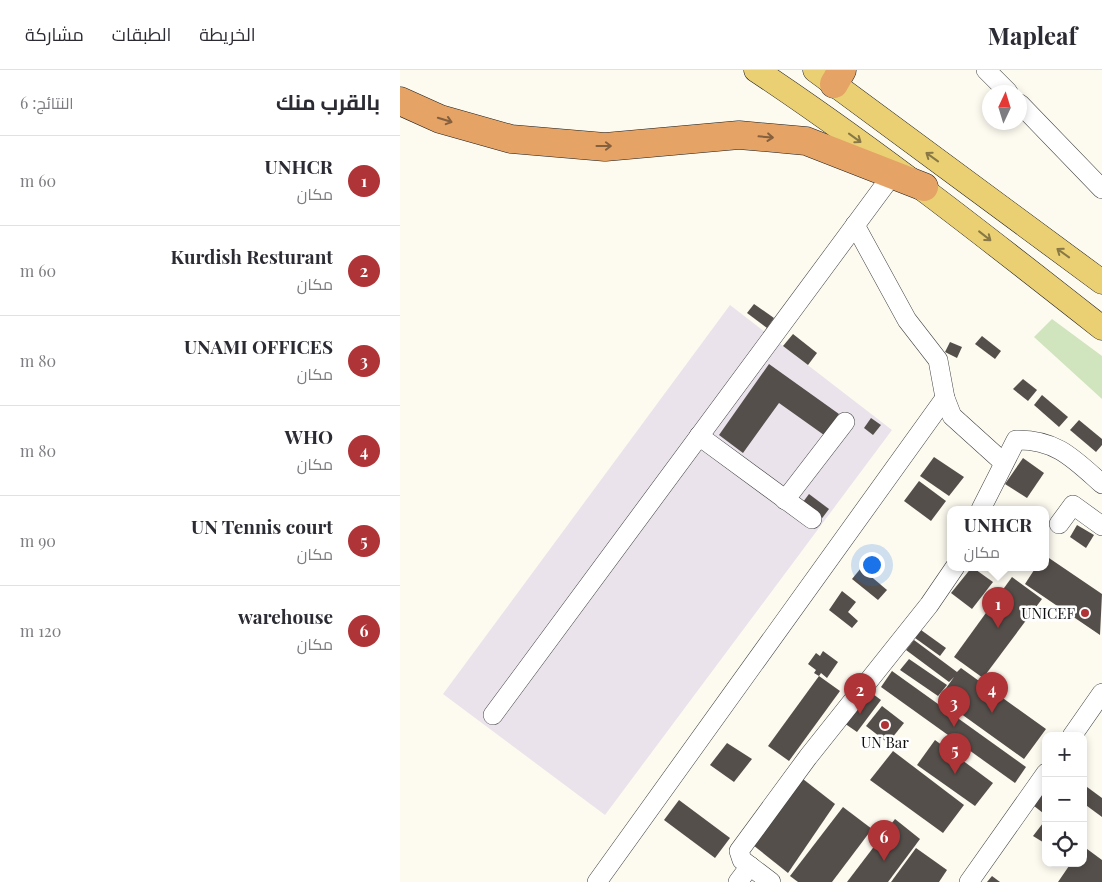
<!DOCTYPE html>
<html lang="ar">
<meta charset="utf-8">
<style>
:root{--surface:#fff;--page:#f2f2f3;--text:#2b2b33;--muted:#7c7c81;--line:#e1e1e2;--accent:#af3437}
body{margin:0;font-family:"Playfair Display",Cairo,serif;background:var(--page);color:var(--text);direction:rtl}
.controls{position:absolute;right:15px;bottom:15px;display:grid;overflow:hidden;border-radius:10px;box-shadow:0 2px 8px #0003}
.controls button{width:45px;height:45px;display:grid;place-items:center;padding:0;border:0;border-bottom:1px solid var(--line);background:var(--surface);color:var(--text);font:25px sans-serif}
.compass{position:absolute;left:582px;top:15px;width:45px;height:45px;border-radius:50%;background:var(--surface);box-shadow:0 2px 8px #0003;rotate:4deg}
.you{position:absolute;left:471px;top:494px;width:18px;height:18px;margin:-12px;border:4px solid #fff;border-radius:50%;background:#1a73e8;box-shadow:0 0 0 8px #1a73e833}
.badge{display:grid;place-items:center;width:32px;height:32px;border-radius:50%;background:var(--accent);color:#fff;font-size:16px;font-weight:700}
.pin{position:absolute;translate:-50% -41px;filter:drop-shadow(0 1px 2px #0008)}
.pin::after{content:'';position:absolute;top:26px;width:18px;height:15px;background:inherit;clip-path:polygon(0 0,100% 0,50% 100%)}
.popup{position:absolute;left:547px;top:436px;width:102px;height:65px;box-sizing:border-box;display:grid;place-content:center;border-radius:10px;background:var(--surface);filter:drop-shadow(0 1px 4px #0005);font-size:16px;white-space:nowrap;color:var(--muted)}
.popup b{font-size:19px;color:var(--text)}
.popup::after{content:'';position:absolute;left:50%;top:100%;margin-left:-10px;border:10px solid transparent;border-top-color:var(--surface)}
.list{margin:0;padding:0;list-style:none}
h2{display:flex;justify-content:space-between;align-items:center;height:65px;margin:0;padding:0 20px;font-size:21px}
h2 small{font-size:16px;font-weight:400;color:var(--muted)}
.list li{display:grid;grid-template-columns:32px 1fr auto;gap:15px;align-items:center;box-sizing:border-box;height:90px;padding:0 20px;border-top:1px solid var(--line)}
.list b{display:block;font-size:19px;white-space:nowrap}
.list p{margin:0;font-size:16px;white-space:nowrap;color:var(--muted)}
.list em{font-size:16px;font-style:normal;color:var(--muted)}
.icon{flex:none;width:28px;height:28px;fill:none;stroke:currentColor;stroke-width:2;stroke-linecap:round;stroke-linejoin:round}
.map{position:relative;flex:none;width:702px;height:812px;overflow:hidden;direction:ltr}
header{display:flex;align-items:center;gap:30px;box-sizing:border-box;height:70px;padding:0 25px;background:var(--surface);border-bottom:1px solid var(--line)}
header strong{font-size:24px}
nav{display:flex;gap:28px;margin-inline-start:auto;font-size:18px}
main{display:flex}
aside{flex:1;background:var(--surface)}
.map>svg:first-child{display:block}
</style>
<header>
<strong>Mapleaf</strong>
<nav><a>الخريطة</a><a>الطبقات</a><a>مشاركة</a></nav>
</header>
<main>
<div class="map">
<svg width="702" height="812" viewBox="0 0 702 812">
<rect width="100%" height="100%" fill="#fdfbf0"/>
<!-- industrial -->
<polygon fill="#eae3eb" points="330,235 492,360 205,745 43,624"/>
<!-- green -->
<polygon fill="#d0e4bd" points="652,249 702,286 702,329 634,267"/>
<!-- building -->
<g fill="#554f4b">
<polygon points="354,234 374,248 367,258 347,243"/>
<polygon points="393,264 417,283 408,295 383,276"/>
<polygon points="582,266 601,281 595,289 575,274"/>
<polygon points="550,272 562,277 557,288 545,282"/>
<polygon points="369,294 439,344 424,365 379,333 343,383 319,365"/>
<polygon points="623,309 637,320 628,331 613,319"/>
<polygon points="642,325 668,347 659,357 634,335"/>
<polygon points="471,348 481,355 473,365 464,358"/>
<polygon points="679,350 702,369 702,375 696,382 670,360"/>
<polygon points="534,387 564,407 549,426 520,406"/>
<polygon points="623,388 644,403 627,428 605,414"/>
<polygon points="519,411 546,431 531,451 504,431"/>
<polygon points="409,424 429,439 420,451 400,436"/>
<polygon points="677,455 694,465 686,478 670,467"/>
<polygon points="646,486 702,524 700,565 625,514 636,497 646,497"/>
<polygon points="572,497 593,512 572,539 551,523"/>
<polygon points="461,498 487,520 478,530 452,509"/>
<polygon points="612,507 642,529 583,608 554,587"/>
<polygon points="442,521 456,532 448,542 458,551 452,558 429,540"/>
<polygon points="521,560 546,578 540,586 515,568"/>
<polygon points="514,570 557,602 561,598 646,659 624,689 539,628 554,607 549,612 506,580"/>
<polygon points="423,581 438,592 427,608 421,603 419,606 414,603 416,600 408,594 416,583 420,586"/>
<polygon points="509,589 547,615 538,626 500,600"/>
<polygon points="492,601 626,697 615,713 481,617"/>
<polygon points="419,606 440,621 389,691 368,676"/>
<polygon points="473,624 481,630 457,662 444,653 468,625 471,627"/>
<polygon points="482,636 504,653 488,673 466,656"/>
<polygon points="535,670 593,713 575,736 517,695"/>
<polygon points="327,673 352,689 334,712 310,695"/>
<polygon points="493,681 564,735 543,763 470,710"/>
<polygon points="403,709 435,734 388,803 353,775"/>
<polygon points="683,714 702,728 702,747 683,733"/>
<polygon points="646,718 646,774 633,766 643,753 643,743 629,732"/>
<polygon points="279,730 330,768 315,788 264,750"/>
<polygon points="443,737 472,759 432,812 398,812 390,806"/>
<polygon points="495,749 520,769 488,812 447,812"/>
<polygon points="683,776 702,790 702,812 658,812 671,793 683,793"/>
<polygon points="516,778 547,800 539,812 491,812"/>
<polygon points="592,806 600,812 587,812"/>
</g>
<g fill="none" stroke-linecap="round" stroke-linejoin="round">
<defs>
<g id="minor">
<polyline points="586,0 608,22"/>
<polyline points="620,34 702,119"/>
<polyline points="455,155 507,250 538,290 545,328 552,346 604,393"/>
<polyline points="299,366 412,449"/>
<polyline points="385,430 445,352"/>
<path d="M581 439 616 370C656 369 674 389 702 414"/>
<polyline points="659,454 673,435 702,456"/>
<polyline points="93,645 493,104"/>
<polyline points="672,666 702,623"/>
<polyline points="197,812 545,328"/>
<polyline points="338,812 350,796"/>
<polyline points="371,812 342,790 339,781 408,687 529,535 555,497"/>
<polyline points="569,812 646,703"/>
</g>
<g id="major">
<path d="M356 0C476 80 589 169 702 258"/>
<polyline points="415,0 702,212"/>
</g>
<g id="highway">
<polyline points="434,14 442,0"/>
<polyline points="0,31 40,49 111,69 205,77 339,65 406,71 524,117"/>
</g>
</defs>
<!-- minor casing -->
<use href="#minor" stroke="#404040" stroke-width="20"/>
<!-- major casing -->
<use href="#major" stroke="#1e1e1e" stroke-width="25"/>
<!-- highway casing -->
<use href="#highway" stroke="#1e1e1e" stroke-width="29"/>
<!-- minor -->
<use href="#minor" stroke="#fff" stroke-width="19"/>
<!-- major -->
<use href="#major" stroke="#ead073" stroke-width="24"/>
<!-- highway -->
<use href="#highway" stroke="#e5a366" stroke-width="28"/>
</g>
<!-- one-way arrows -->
<defs><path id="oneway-shaft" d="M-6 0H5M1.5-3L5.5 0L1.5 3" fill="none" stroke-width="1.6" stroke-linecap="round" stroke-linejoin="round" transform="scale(1.25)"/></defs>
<g stroke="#84603e">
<use href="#oneway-shaft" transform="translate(45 50) rotate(17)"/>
<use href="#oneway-shaft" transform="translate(366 67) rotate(5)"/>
<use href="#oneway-shaft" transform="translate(204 76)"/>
</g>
<g stroke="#877845">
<use href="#oneway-shaft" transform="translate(455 68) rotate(36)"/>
<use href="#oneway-shaft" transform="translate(532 87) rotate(-144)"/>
<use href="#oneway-shaft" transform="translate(585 166) rotate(38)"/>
<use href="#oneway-shaft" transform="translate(663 183) rotate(-144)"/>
</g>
<!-- markers -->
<g fill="#af3437" stroke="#fff" stroke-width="2">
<circle cx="685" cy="543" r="5"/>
<circle cx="485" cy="655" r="5"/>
</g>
<g text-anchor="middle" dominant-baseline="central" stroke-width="5" stroke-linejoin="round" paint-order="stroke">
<!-- poi labels -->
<g font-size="15" fill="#0d0d0d" stroke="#fff" text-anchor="end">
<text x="675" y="543">UNICEF</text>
<text x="485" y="672" text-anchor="middle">UN Bar</text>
</g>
</g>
</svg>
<div class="controls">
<button>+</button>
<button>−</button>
<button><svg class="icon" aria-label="locate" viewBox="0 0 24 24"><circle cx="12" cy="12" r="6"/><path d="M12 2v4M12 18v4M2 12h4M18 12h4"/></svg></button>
</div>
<svg class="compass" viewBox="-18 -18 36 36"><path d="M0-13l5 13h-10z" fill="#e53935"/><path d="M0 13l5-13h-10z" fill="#7c7c81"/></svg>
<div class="you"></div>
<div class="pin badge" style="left:598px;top:558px">1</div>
<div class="popup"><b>UNHCR</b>مكان</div>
<div class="pin badge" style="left:460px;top:644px">2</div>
<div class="pin badge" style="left:554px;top:657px">3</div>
<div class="pin badge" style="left:592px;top:643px">4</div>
<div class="pin badge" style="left:555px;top:704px">5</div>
<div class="pin badge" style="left:484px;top:791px">6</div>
</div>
<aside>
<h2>بالقرب منك<small>النتائج: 6</small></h2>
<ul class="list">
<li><span class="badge">1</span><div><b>UNHCR</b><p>مكان</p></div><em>60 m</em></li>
<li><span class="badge">2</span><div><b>Kurdish Resturant</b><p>مكان</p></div><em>60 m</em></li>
<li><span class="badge">3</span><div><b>UNAMI OFFICES</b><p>مكان</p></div><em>80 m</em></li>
<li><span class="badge">4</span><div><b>WHO</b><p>مكان</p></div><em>80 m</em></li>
<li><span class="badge">5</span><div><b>UN Tennis court</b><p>مكان</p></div><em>90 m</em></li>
<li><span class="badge">6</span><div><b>warehouse</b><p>مكان</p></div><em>120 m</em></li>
</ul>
</aside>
</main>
